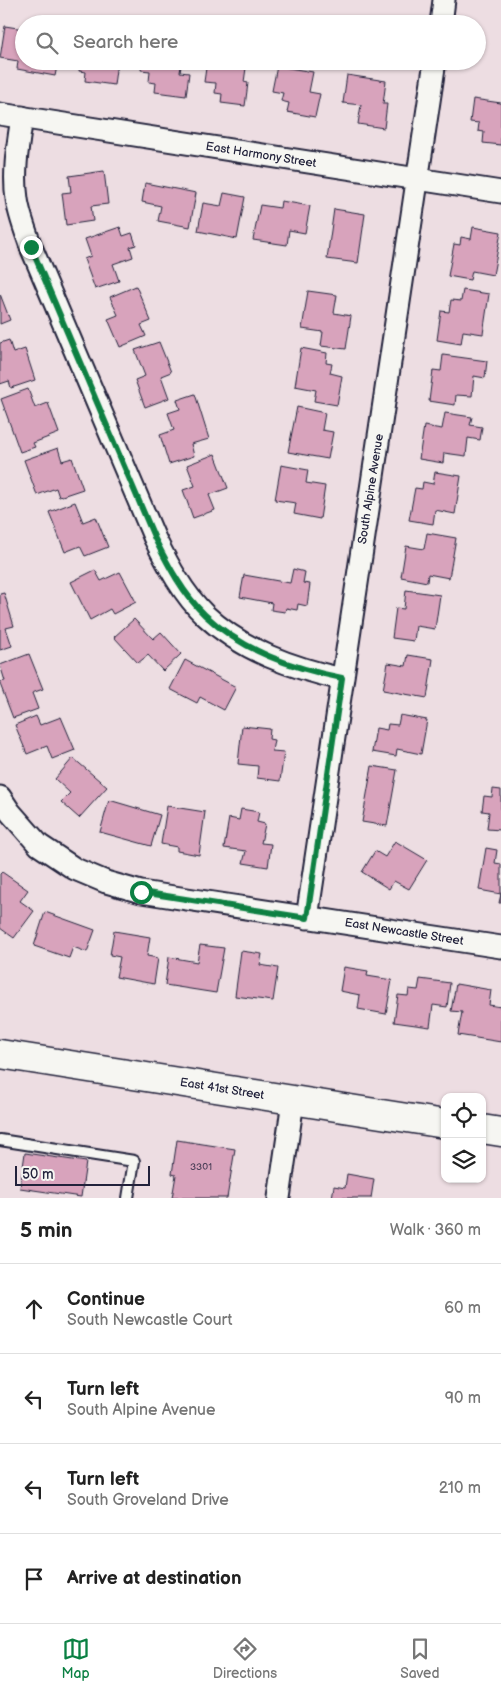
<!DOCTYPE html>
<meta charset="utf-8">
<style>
:root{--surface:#fff;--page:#f2f2f2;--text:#222;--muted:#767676;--line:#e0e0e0;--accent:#0b8043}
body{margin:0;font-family:"Balsamiq Sans",sans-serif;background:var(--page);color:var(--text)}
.controls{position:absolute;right:15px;bottom:15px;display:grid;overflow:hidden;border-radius:10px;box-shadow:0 1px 4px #0004}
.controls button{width:45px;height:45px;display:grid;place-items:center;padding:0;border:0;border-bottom:1px solid var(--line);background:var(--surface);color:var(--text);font:25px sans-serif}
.scale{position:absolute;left:15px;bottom:12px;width:135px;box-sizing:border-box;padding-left:5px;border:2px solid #22223b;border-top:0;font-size:14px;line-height:18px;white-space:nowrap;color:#22223b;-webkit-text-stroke:4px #f6f6f2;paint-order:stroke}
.stop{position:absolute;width:15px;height:15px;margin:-11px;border:4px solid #0b8043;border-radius:50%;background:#fff}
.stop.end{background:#0b8043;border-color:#fff;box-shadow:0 1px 5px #0008}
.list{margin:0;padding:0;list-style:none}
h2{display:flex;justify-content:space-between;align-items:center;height:65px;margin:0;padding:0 20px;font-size:21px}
h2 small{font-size:16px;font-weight:400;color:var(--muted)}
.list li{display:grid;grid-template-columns:32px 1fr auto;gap:15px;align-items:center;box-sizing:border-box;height:90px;padding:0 20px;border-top:1px solid var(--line)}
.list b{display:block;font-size:19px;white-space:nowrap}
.list p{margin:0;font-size:16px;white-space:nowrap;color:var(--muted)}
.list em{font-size:16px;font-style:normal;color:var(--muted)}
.icon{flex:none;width:28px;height:28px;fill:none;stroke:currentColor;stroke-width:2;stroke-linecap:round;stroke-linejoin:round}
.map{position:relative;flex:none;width:501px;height:1198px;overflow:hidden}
.search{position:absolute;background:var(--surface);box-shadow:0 1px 4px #0004;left:15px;right:15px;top:15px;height:55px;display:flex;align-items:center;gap:12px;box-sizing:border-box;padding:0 18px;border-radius:28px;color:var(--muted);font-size:19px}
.sheet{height:425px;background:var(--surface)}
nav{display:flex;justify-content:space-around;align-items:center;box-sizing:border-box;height:70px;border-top:1px solid var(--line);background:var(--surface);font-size:14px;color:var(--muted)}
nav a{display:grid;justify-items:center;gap:2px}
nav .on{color:var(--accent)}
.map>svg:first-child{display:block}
</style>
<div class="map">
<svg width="501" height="1198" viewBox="0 0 501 1198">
<rect width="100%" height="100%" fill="#eddde2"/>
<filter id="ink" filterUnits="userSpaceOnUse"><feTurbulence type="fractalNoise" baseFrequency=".02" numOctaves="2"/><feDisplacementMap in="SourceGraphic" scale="10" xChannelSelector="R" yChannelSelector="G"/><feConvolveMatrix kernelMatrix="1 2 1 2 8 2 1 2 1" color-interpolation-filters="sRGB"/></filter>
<g filter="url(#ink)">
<!-- building -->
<g fill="#d8a3bc" stroke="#22223b">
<polygon points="5,26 24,29 24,61 58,61 55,76 17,69 18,61 0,58"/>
<polygon points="74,61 117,62 114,85 85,81 86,72 79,71 80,62"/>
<polygon points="142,61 182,61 180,72 189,73 186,96 155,92 156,83 149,82 150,71 141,70"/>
<polygon points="207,61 247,61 244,82 248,83 245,106 221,103 222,94 215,93 216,83 204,82"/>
<polygon points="277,66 313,72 309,92 320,94 315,117 287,112 289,103 281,101 283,93 272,91"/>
<polygon points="347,75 386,81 383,104 387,104 384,128 358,124 361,105 343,103"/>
<polygon points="473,99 501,103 501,145 483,143 484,132 478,131 479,123 470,122"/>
<polygon points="104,171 108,204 91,206 93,221 66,225 62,193 71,192 69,176"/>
<polygon points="145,183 196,193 190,227 158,221 161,206 142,202"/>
<polygon points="224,193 245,197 237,239 198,231 203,203 221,206"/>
<polygon points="281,201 310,206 305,233 289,230 287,245 253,240 260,205 280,208"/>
<polygon points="334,209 365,214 358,263 327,259"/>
<polygon points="120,227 123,236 132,233 136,245 130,247 133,257 113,264 119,281 95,289 84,259 91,256 85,239"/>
<polygon points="473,227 501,232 493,275 472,271 470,280 448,276 454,244 460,245 461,237 471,239"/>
<polygon points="136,286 151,321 141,325 146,336 120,347 108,319 118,315 110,297"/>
<polygon points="463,290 489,294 483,334 463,331 461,344 437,340 441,311 449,312 451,300 461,301"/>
<polygon points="308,291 337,295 334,313 351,316 346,349 321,346 323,332 302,329"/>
<polygon points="0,294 10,320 0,324"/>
<polygon points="9,340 13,353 25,349 35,380 11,388 9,381 0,384 0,343"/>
<polygon points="159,342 171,372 161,376 169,398 145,407 135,380 145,376 135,350"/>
<polygon points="301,348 327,353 326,363 332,364 330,373 342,376 337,405 314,401 316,390 295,386"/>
<polygon points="443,355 487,361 485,378 474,376 472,396 456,395 455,405 429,401 433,370 441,371"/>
<polygon points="28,389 35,408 48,403 59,433 33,443 35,447 20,452 1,399"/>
<polygon points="195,394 209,439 191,444 194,456 169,464 160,435 174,430 168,413 180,409 177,400"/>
<polygon points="297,407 325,413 322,430 333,432 328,459 288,452"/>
<polygon points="445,413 472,417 470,425 482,427 480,440 468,438 466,456 444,453 443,463 419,459 424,426 442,429"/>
<polygon points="58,448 62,461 72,458 83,489 59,497 56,488 37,495 24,460"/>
<polygon points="215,454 228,488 209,495 215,510 193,518 183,490 195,486 187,465"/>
<polygon points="281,465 308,470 306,483 325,486 320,519 294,514 296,503 275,500"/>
<polygon points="435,472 461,476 455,514 435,510 433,524 409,520 415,488 422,489 423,482 433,484"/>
<polygon points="75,502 83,522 96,517 108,547 85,556 80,546 65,552 49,512"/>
<polygon points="427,533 456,538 449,578 428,574 427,582 401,577 406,546 424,549"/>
<polygon points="293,569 305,572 303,583 310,584 307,606 298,604 297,610 286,608 285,612 271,610 272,603 240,597 244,575 290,583"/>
<polygon points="95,570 101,581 120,572 136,602 113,614 110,609 90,620 71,582"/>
<polygon points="406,590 440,595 435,629 416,626 414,641 392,638 396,608 404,609"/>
<polygon points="4,593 14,626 6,628 12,646 0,650 0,594"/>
<polygon points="134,619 153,639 161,632 181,654 163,671 148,655 138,663 114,637"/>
<polygon points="29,654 43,689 32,693 38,709 13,718 0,684 0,682 5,681 0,665"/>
<polygon points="408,655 433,659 427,698 383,690 388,663 406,666"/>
<polygon points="185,660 236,687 224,710 200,697 197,703 170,689"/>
<polygon points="400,715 427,720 421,754 397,749 396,756 372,752 376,728 387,730 388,724 398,725"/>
<polygon points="36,716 40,725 61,717 75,750 52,759 47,746 27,754 15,725"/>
<polygon points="242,726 270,729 269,739 274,740 272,751 284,752 280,781 257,778 258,766 238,764"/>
<polygon points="73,758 107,787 79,818 61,802 70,793 55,779"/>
<polygon points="372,766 397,770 387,826 362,822"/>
<polygon points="493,789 501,790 501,830 487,829 489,812 482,811 484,796 492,797"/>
<polygon points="109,800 160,815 151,846 100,832"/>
<polygon points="167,806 205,812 199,855 177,851 177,847 161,844"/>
<polygon points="241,809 259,812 257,822 265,824 261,843 271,844 268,867 243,863 246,851 224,848 229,818 239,820"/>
<polygon points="395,841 427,860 409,889 394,881 389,889 362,872 375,851 385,857"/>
<polygon points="486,848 497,850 495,863 501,864 501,903 499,903 501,894 479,890"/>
<polygon points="2,872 28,890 20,901 34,911 14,938 0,928 0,874"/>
<polygon points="45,912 95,930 87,952 73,947 69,958 34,946"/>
<polygon points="114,931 150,937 147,956 158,958 154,984 116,977 120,957 110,955"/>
<polygon points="200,945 224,948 216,993 165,985 169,957 197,962"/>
<polygon points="241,951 262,954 260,965 278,968 273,1001 235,996"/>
<polygon points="344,967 368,971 367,976 392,980 386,1014 358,1009 360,995 340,991"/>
<polygon points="420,979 450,983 447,1007 433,1005 430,1027 394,1022 398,995 408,996 409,989 418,990"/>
<polygon points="456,984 491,990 489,1005 501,1007 501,1042 458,1035 462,1012 451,1011"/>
<polygon points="177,1140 235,1149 227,1198 172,1198 176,1175 172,1174"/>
<polygon points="25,1153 86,1162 81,1197 20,1188"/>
<polygon points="347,1174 374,1179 371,1198 332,1198 334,1186 345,1188"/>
</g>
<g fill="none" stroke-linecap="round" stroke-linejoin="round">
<defs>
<polyline id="service" points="0,1140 134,1161 128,1198"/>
<g id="minor">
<polyline points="441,24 444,0"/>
<polyline points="0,114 501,192"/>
<path d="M22 117C18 144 13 172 17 199 19 215 26 232 31 247L155 539C168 565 183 594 205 615 243 651 293 668 342 679"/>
<polyline points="0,797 10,812 39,845 75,869 106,882 141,892 501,947"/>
<polyline points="307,918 435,61"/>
<polyline points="279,1198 293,1101"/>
</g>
<g id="secondary">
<polyline points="0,1054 445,1124"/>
<polyline points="482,1129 501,1132"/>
</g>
</defs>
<!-- service casing -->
<use href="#service" stroke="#22223b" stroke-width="14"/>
<!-- minor casing -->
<use href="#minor" stroke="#22223b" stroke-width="25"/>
<!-- secondary casing -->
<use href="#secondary" stroke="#22223b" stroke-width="31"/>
<!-- service -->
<use href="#service" stroke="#f6f6f2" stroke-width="10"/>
<!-- minor -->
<use href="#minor" stroke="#f6f6f2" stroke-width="21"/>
<!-- secondary -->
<use href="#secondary" stroke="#f6f6f2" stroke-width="28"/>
</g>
</g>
<g fill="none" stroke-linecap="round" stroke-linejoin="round" filter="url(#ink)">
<!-- route -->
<path stroke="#0b8043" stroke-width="6" d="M31 247 155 539C168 565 183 594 205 615 243 651 292 668 342 678L307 918 141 892"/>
</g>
<g text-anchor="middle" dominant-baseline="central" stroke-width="4.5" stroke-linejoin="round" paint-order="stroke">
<!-- number labels -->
<g font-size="10" fill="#50425b">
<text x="201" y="1167">3301</text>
</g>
<!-- street labels -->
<g font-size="12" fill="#22223b" stroke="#f6f6f2">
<text transform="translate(261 155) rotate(9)">East Harmony Street</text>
<text transform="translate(371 489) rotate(-81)">South Alpine Avenue</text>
<text transform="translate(404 932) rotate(9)">East Newcastle Street</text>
<text transform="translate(222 1089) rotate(9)">East 41st Street</text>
</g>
</g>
</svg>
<div class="controls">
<button><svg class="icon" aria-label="locate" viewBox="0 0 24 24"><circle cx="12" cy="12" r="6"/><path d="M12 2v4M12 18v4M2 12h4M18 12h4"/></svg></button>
<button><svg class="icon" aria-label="layers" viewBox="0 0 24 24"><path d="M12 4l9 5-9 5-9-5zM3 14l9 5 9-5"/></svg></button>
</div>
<div class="scale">50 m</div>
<div class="stop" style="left:141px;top:892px"></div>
<div class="stop end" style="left:31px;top:247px"></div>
<div class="search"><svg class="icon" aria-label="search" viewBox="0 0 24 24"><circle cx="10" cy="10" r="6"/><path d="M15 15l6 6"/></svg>Search here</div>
</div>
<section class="sheet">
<h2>5 min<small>Walk · 360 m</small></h2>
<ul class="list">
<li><svg class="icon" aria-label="ahead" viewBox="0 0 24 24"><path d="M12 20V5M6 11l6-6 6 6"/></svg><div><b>Continue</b><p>South Newcastle Court</p></div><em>60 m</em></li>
<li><svg class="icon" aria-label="left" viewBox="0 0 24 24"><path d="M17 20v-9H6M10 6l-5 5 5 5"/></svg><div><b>Turn left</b><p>South Alpine Avenue</p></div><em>90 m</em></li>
<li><svg class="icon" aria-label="left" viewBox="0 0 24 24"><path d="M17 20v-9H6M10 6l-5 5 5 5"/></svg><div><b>Turn left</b><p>South Groveland Drive</p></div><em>210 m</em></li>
<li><svg class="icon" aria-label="arrive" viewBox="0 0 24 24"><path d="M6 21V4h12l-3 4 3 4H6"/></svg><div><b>Arrive at destination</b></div></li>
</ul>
</section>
<nav>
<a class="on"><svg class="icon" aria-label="map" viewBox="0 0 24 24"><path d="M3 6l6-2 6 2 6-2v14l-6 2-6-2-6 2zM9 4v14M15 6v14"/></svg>Map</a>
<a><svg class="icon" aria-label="directions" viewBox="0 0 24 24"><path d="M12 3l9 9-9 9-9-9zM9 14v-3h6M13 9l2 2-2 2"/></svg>Directions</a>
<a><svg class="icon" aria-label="saved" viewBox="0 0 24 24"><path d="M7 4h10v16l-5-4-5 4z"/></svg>Saved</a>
</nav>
